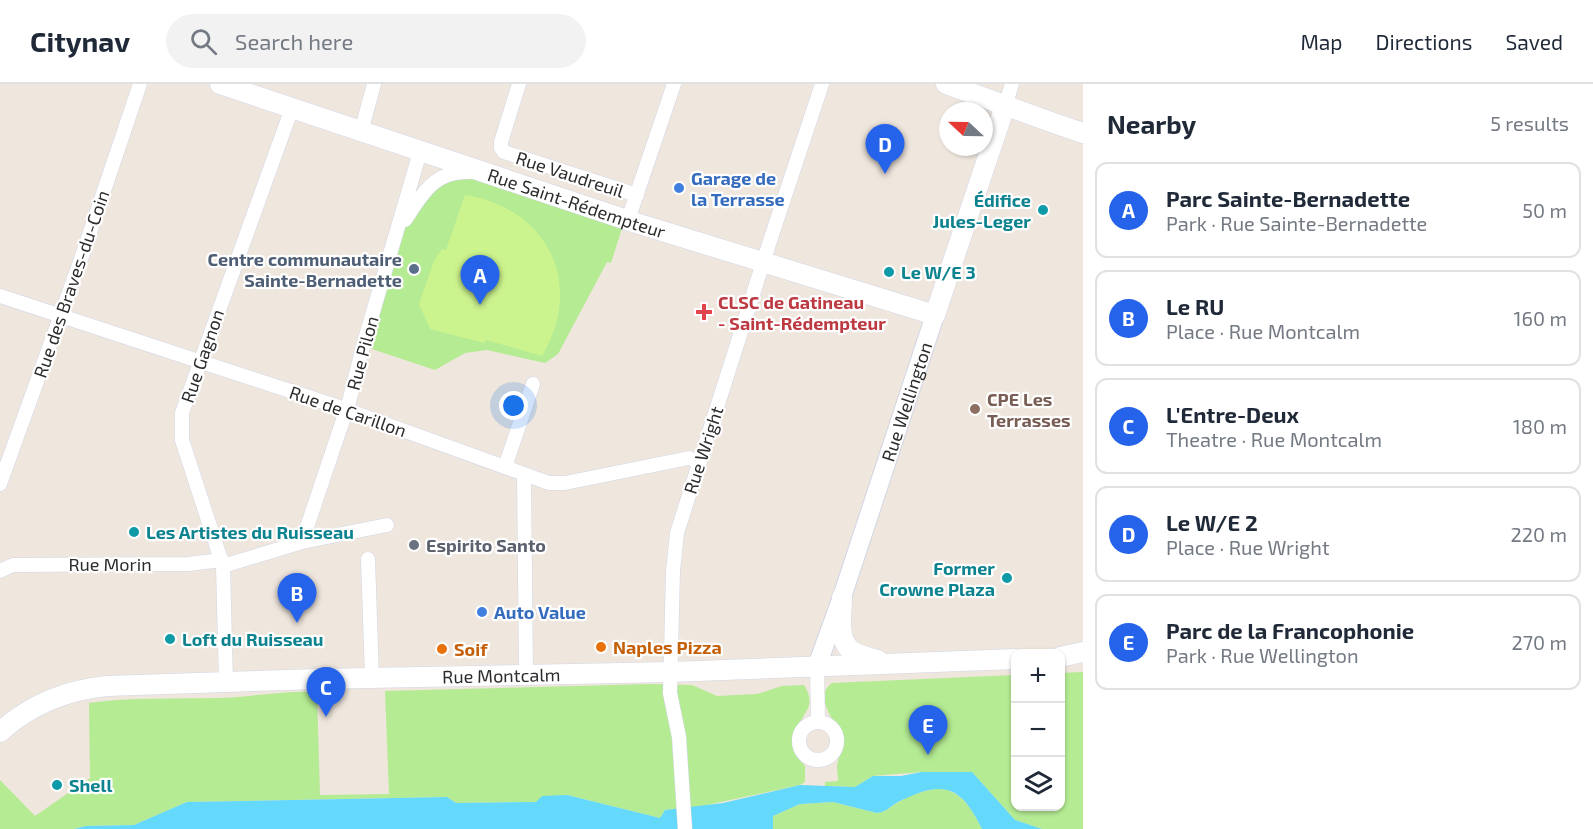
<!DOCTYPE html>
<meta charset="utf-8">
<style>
:root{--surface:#fff;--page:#f2f2f3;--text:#1f2937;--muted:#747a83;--line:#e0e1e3;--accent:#2563eb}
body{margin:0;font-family:"Exo 2",sans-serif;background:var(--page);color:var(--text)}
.controls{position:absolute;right:18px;bottom:18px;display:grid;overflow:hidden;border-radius:12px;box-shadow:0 2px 4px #0004}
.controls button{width:54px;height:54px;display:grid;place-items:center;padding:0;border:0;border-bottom:2px solid var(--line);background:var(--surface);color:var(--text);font:30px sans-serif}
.compass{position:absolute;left:939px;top:18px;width:54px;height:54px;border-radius:50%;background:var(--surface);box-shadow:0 2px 4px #0004;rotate:292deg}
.you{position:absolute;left:514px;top:322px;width:21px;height:21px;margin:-15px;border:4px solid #fff;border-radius:50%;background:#1a73e8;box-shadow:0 0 0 9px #1a73e833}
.badge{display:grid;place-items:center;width:39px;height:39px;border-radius:50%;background:var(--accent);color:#fff;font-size:20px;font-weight:700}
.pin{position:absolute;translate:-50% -50px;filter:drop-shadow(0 2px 3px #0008)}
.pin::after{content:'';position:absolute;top:32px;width:21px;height:18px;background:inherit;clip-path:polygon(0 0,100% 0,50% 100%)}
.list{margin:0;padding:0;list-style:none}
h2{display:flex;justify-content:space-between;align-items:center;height:78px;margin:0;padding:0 24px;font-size:26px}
h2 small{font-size:20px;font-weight:400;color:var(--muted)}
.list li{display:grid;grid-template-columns:39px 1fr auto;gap:18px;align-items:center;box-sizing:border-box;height:96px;margin:0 12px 12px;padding:0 12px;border:2px solid var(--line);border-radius:12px}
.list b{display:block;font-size:22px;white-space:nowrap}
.list p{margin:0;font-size:20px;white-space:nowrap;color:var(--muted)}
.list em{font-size:20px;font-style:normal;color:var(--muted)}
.icon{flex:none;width:33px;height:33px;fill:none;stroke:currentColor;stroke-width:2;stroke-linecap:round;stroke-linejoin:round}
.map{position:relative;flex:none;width:1083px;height:745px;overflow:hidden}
header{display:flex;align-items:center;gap:36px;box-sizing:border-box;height:84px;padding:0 30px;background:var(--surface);border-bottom:2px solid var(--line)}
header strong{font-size:28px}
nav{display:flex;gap:33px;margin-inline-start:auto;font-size:21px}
.search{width:420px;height:54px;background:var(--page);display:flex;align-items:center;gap:15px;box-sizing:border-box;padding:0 21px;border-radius:33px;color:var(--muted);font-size:22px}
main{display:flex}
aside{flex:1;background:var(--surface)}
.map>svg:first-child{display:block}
</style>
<header>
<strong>Citynav</strong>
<div class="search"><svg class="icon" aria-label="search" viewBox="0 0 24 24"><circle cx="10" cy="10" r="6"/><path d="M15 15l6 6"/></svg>Search here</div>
<nav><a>Map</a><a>Directions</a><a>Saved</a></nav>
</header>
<main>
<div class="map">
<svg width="1083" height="745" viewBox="0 0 1083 745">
<rect width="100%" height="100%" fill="#efe6dd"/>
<!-- green -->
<g fill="#b4eb93">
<polygon points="463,87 625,135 611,179 607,178 558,270 545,279 487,266 465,269 435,286 363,262 397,148 428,105"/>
<path d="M1083 588V745H1042L1015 736 972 688H922L873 692 855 703 825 702V698L838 697C838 691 836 683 838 678 839 671 844 666 843 660 842 642 810 615 832 599L1015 591 1016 722H1060L1061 589Z"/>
<path d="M652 600 692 601 717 612 757 610 782 602 804 601C816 621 806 625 798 642 794 649 796 663 796 672L805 682V698L800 701 693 724 665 726 660 734 567 711 536 718 456 719 447 713 187 718 134 741 86 742 74 745H0V696L35 732 90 694 89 619C132 613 176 615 219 614 252 613 285 606 317 608L320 711 389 710 385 607Z"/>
<path d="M941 704C963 709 972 725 982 745H773V732L800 720 833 718 877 729C886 728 891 722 899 718 911 710 927 706 941 704Z"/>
</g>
<!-- pitch -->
<path fill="#ccf48e" d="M465 111C548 124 585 200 542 272L486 256 484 259 430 245 419 220 434 177 442 165 446 166Z"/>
<!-- water -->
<path fill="#65d9fc" d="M922 688H972L1015 736 1042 745H982C966 713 952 696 916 710 910 713 903 715 898 718 891 722 886 728 877 729L833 718 800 720 773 732V745H74L86 742 134 741 187 718 447 713 456 719 536 718 542 712 567 711 660 734 665 726 723 719 800 701 855 703 873 692H901Z"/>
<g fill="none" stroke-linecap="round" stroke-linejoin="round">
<defs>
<g id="minor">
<polyline points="519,0 501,58 501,64 504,68 637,111"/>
<polyline points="1005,22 1012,0"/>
<polyline points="361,48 374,0"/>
<path d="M405 136C422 110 435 86 469 88"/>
<polyline points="628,136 674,0"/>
<polyline points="0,212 336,322 549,399 565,399 689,374 700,378"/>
<polyline points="505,383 533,300"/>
<polyline points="524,390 526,590"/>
<polyline points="0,400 81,175 140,0"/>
<polyline points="302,458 349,318 363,262 420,68"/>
<polyline points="368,475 372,593"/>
<polyline points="223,482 302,458 387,441"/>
<polyline points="0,487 13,481 188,480 222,476"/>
<polyline points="817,582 818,638"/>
<polyline points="226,597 223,482 182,356 182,329 292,24"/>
<circle cx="818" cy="657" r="19"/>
<polyline points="685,745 679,653 670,609 673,487 677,449 769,160 822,0"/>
</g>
<g id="tertiary">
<path id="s1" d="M817 582 842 513 935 231"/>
</g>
<g id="secondary">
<path id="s2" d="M220 0 636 139 935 231 1005 22"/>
<path d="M946 0C992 16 1037 34 1083 49"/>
<path d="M842 513C842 530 836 559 854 568 861 572 870 574 878 576"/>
<polyline points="1060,573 1083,568"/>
<path id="s3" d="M0 648C31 620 66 606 107 602L317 595 670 588 1016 575"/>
</g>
</defs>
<!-- minor casing -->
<use href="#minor" stroke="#d2d6e6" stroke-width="15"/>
<!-- tertiary casing -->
<use href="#tertiary" stroke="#d2d6e6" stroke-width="20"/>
<!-- secondary casing -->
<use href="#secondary" stroke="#d2d6e6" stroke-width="21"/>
<!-- minor -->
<use href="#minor" stroke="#fff" stroke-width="14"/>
<!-- tertiary -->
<use href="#tertiary" stroke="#fff" stroke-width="18"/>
<!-- secondary -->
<use href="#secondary" stroke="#fff" stroke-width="20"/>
</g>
<!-- markers -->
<g fill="#3f7fe0" stroke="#fff" stroke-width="2">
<circle cx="679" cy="104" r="6"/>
<circle cx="482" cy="528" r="6"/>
</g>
<g fill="#0f9aa8" stroke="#fff" stroke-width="2">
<circle cx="1043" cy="126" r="6"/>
<circle cx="889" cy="188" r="6"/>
<circle cx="134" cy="448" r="6"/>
<circle cx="1007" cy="494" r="6"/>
<circle cx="170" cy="555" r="6"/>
<circle cx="57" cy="701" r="6"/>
</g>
<circle fill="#5c6f8a" stroke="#fff" stroke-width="2" cx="414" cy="185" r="6"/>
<path fill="#e0444e" stroke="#fff" stroke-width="2" d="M701 219h6v6h6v6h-6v6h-6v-6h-6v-6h6z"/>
<circle fill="#8d6e63" stroke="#fff" stroke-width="2" cx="975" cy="325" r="6"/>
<circle fill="#6b7280" stroke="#fff" stroke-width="2" cx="414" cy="461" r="6"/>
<g fill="#e8710a" stroke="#fff" stroke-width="2">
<circle cx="601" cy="563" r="6"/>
<circle cx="442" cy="565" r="6"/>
</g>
<g text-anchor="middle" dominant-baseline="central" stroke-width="4.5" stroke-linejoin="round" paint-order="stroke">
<!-- street labels -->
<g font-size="18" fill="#2c2c2c" stroke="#fff">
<text transform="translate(570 90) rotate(18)">Rue Vaudreuil</text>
<text stroke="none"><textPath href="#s2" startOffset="376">Rue Saint-Rédempteur</textPath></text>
<text transform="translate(71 200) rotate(-71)">Rue des Braves-du-Coin</text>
<text transform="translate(362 269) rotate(-75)">Rue Pilon</text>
<text transform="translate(202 272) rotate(-71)">Rue Gagnon</text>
<text stroke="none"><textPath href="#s1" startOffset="279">Rue Wellington</textPath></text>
<text transform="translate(348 327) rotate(19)">Rue de Carillon</text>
<text transform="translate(703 366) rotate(-72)">Rue Wright</text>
<text x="110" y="480">Rue Morin</text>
<text stroke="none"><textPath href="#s3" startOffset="513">Rue Montcalm</textPath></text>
</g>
<!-- shop labels -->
<g font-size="18" font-weight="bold" fill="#366cbe" stroke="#fff" text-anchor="start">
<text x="691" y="94">Garage de<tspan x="691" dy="21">la Terrasse</tspan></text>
<text x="494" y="528">Auto Value</text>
</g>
<!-- culture labels -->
<g font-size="18" font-weight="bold" fill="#0d838f" stroke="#fff" text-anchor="start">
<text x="1031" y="116" text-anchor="end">Édifice<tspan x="1031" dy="21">Jules-Leger</tspan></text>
<text x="901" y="188">Le W/E 3</text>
<text x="146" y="448">Les Artistes du Ruisseau</text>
<text x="995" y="484" text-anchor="end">Former<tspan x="995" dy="21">Crowne Plaza</tspan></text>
<text x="182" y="555">Loft du Ruisseau</text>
<text x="69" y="701">Shell</text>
</g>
<!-- service labels -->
<g font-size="18" font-weight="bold" fill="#4e5e75" stroke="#fff" text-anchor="end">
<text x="402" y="175">Centre communautaire<tspan x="402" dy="21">Sainte-Bernadette</tspan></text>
</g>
<!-- health labels -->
<g font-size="18" font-weight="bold" fill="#be3a42" stroke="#fff" text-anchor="start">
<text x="718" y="218">CLSC de Gatineau<tspan x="718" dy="21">- Saint-Rédempteur</tspan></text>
</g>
<!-- education labels -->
<g font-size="18" font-weight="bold" fill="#785e54" stroke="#fff" text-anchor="start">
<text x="987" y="315">CPE Les<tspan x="987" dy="21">Terrasses</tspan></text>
</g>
<!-- worship labels -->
<g font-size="18" font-weight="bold" fill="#5b616d" stroke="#fff" text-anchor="start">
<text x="426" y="461">Espirito Santo</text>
</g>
<!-- food labels -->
<g font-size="18" font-weight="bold" fill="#c56008" stroke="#fff" text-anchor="start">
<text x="613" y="563">Naples Pizza</text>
<text x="454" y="565">Soif</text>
</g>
</g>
</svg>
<div class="controls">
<button>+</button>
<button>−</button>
<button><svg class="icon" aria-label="layers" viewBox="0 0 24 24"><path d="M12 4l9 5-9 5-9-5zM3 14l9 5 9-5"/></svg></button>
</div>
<svg class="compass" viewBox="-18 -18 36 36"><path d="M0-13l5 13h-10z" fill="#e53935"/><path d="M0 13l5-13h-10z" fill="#747a83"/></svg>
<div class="you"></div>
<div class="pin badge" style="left:480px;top:221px">A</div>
<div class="pin badge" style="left:297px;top:539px">B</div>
<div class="pin badge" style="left:326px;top:633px">C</div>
<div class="pin badge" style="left:885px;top:90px">D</div>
<div class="pin badge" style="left:928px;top:671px">E</div>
</div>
<aside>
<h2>Nearby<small>5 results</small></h2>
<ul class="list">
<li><span class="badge">A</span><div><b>Parc Sainte-Bernadette</b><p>Park · Rue Sainte-Bernadette</p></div><em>50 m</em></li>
<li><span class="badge">B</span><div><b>Le RU</b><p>Place · Rue Montcalm</p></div><em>160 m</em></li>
<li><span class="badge">C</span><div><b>L'Entre-Deux</b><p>Theatre · Rue Montcalm</p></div><em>180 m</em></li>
<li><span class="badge">D</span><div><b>Le W/E 2</b><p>Place · Rue Wright</p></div><em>220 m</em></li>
<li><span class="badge">E</span><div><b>Parc de la Francophonie</b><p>Park · Rue Wellington</p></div><em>270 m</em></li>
</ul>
</aside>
</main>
